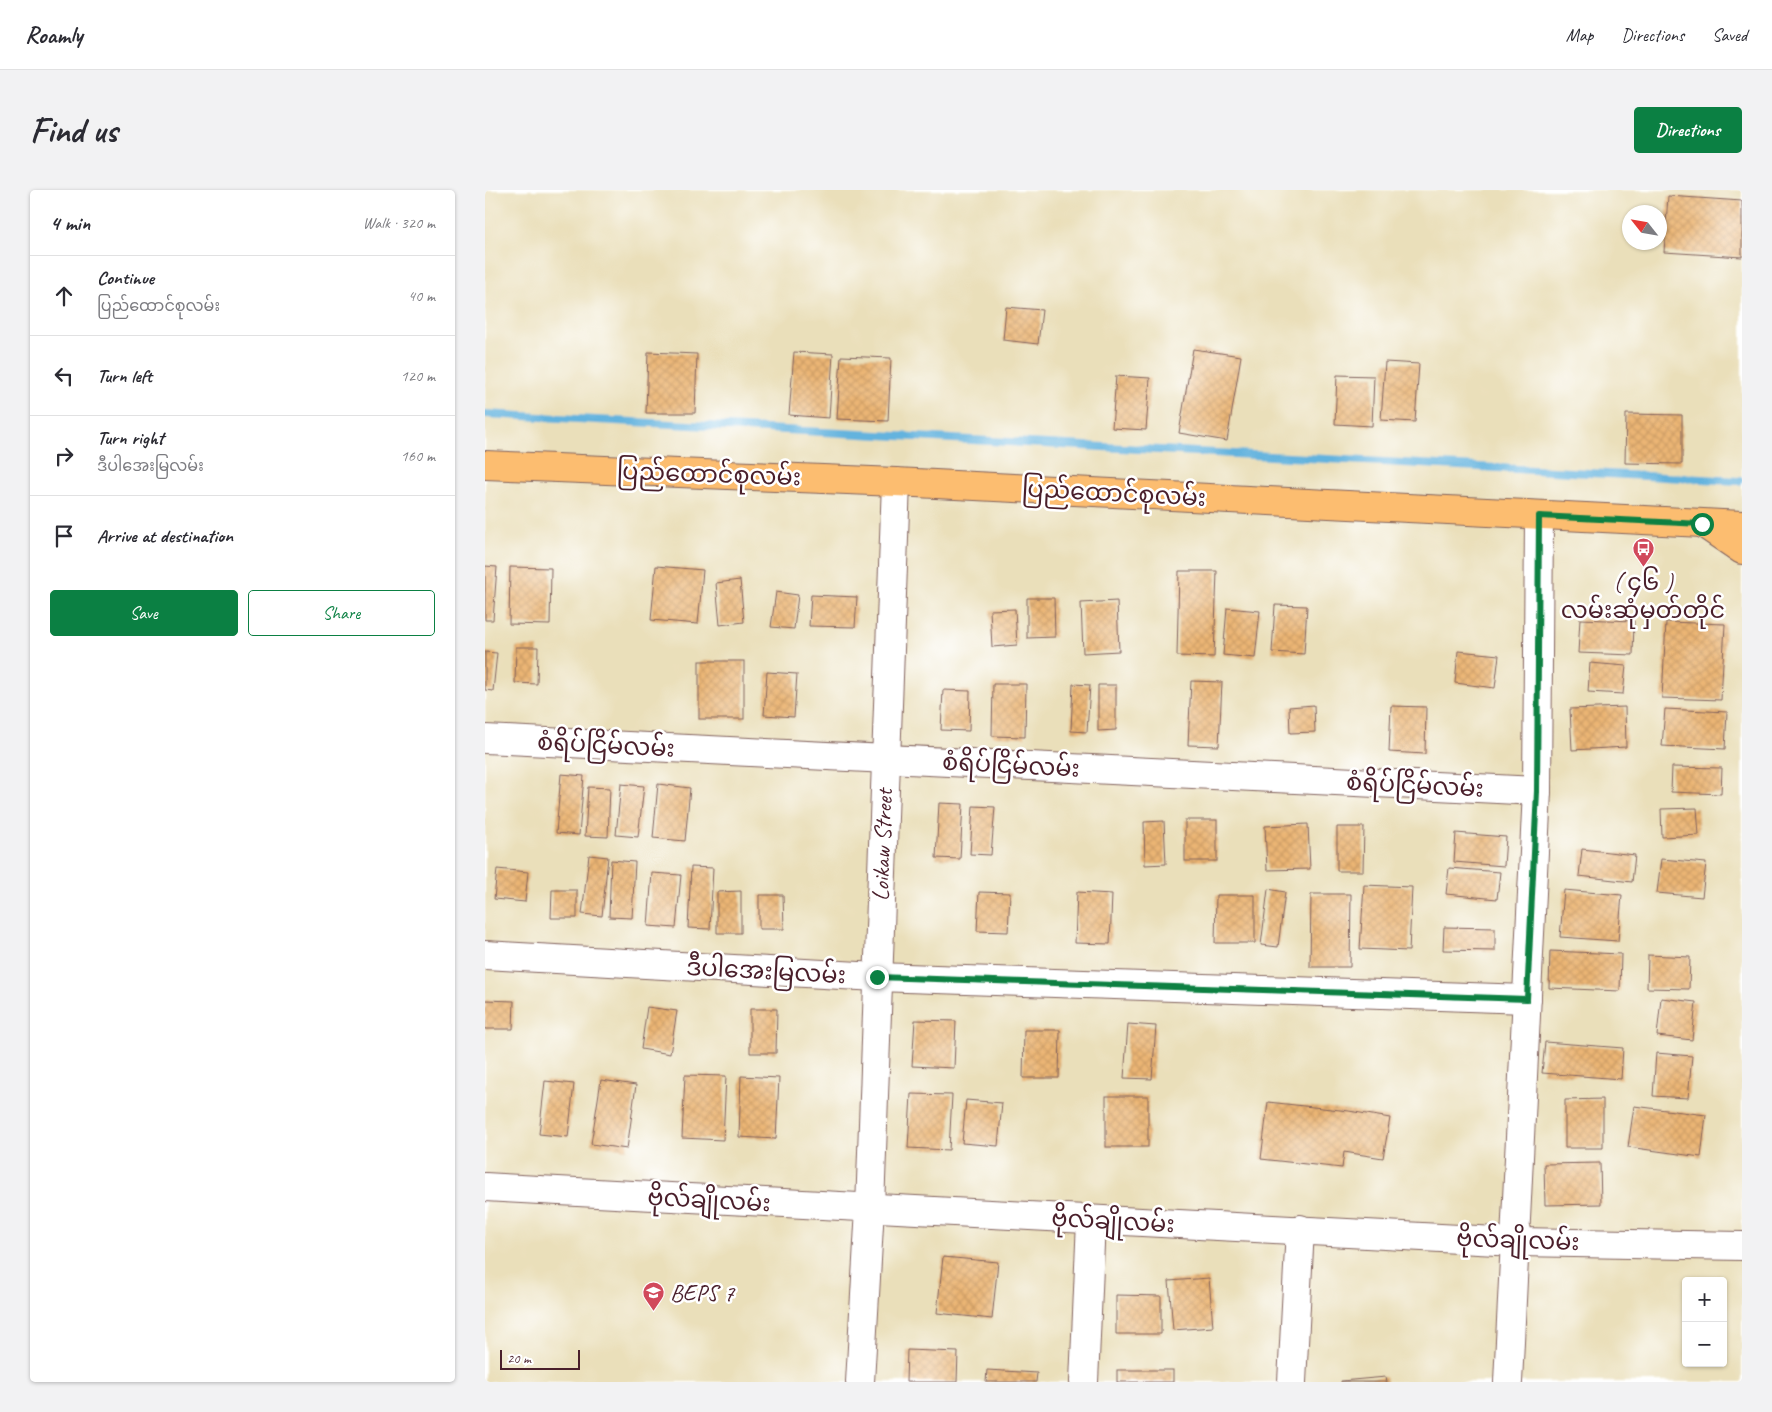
<!DOCTYPE html>
<meta charset="utf-8">
<style>
:root{--surface:#fff;--page:#f2f2f3;--text:#2b2b33;--muted:#7c7c81;--line:#e1e1e2;--accent:#0b8043}
body{margin:0;font-family:Caveat,"Noto Sans Myanmar",sans-serif;background:var(--page);color:var(--text)}
.controls{position:absolute;right:15px;bottom:15px;display:grid;overflow:hidden;border-radius:5px;box-shadow:0 1px 4px #0004}
.controls button{width:45px;height:45px;display:grid;place-items:center;padding:0;border:0;border-bottom:1px solid var(--line);background:var(--surface);color:var(--text);font:25px sans-serif}
.compass{position:absolute;left:1137px;top:15px;width:45px;height:45px;border-radius:50%;background:var(--surface);box-shadow:0 1px 4px #0004;rotate:301deg}
.scale{position:absolute;left:15px;bottom:12px;width:80px;box-sizing:border-box;padding-left:5px;border:2px solid #4a1f2b;border-top:0;font-size:14px;line-height:18px;white-space:nowrap;color:#4a1f2b;-webkit-text-stroke:4px #fff;paint-order:stroke}
.stop{position:absolute;width:15px;height:15px;margin:-11px;border:4px solid #0b8043;border-radius:50%;background:#fff}
.stop.end{background:#0b8043;border-color:#fff;box-shadow:0 1px 5px #0008}
.list{margin:0;padding:0;list-style:none}
h2{display:flex;justify-content:space-between;align-items:center;height:65px;margin:0;padding:0 20px;font-size:21px}
h2 small{font-size:16px;font-weight:400;color:var(--muted)}
.list li{display:grid;grid-template-columns:32px 1fr auto;gap:15px;align-items:center;box-sizing:border-box;height:80px;padding:0 20px;border-top:1px solid var(--line)}
.list b{display:block;font-size:19px;white-space:nowrap}
.list p{margin:0;font-size:16px;white-space:nowrap;color:var(--muted)}
.list em{font-size:16px;font-style:normal;color:var(--muted)}
.actions{display:flex;gap:10px;padding:15px 20px}
.actions a{flex:1;padding:11px 0;border:1px solid var(--accent);border-radius:5px;text-align:center;font-size:18px;color:var(--accent)}
.actions .main{background:var(--accent);color:#fff}
.icon{flex:none;width:28px;height:28px;fill:none;stroke:currentColor;stroke-width:2;stroke-linecap:round;stroke-linejoin:round}
.map{position:relative;flex:none;width:1257px;height:1192px;overflow:hidden;border-radius:5px}
header{display:flex;align-items:center;gap:30px;box-sizing:border-box;height:70px;padding:0 25px;background:var(--surface);border-bottom:1px solid var(--line)}
header strong{font-size:24px}
nav{display:flex;gap:28px;margin-inline-start:auto;font-size:18px}
.intro{display:flex;align-items:center;justify-content:space-between;box-sizing:border-box;height:120px;padding:0 30px}
h1{margin:0;font-size:35px}
.button{padding:12px 22px;border-radius:5px;background:var(--accent);color:#fff;font-size:18px;font-weight:700}
main{display:flex;gap:30px;padding:0 30px}
aside{flex:1;background:var(--surface);border-radius:5px;box-shadow:0 1px 4px #0004}
.map>svg:first-child{display:block}
</style>
<header>
<strong>Roamly</strong>
<nav><a>Map</a><a>Directions</a><a>Saved</a></nav>
</header>
<div class="intro"><h1>Find us</h1><a class="button">Directions</a></div>
<main>
<aside>
<h2>4 min<small>Walk · 320 m</small></h2>
<ul class="list">
<li><svg class="icon" aria-label="ahead" viewBox="0 0 24 24"><path d="M12 20V5M6 11l6-6 6 6"/></svg><div><b>Continue</b><p>ပြည်ထောင်စုလမ်း</p></div><em>40 m</em></li>
<li><svg class="icon" aria-label="left" viewBox="0 0 24 24"><path d="M17 20v-9H6M10 6l-5 5 5 5"/></svg><div><b>Turn left</b></div><em>120 m</em></li>
<li><svg class="icon" aria-label="right" viewBox="0 0 24 24"><path d="M7 20v-9h11M14 6l5 5-5 5"/></svg><div><b>Turn right</b><p>ဒီပါအေးမြလမ်း</p></div><em>160 m</em></li>
<li><svg class="icon" aria-label="arrive" viewBox="0 0 24 24"><path d="M6 21V4h12l-3 4 3 4H6"/></svg><div><b>Arrive at destination</b></div></li>
</ul>
<div class="actions"><a class="main">Save</a><a>Share</a></div>
</aside>
<div class="map">
<svg width="1257" height="1192" viewBox="0 0 1257 1192">
<defs>
<pattern id="building-cross-hatch" width="8" height="8" patternUnits="userSpaceOnUse" patternTransform="scale(1.25)"><rect width="8" height="8" fill="#ebb574"/><path d="M0 0l8 8M0 8l8-8" fill="none" stroke="#cb9b65"/></pattern>
</defs>
<rect width="100%" height="100%" fill="#fff"/>
<filter id="ink" filterUnits="userSpaceOnUse"><feTurbulence type="fractalNoise" baseFrequency=".02" numOctaves="2"/><feDisplacementMap in="SourceGraphic" scale="10" xChannelSelector="R" yChannelSelector="G"/><feConvolveMatrix kernelMatrix="1 2 1 2 8 2 1 2 1" color-interpolation-filters="sRGB"/></filter>
<filter id="wash" filterUnits="userSpaceOnUse"><feTurbulence type="fractalNoise" baseFrequency=".0096" numOctaves="4" result="noise"/><feDisplacementMap in="SourceGraphic" scale="20" xChannelSelector="R" yChannelSelector="G"/><feGaussianBlur stdDeviation="1.12" result="paint"/><feColorMatrix in="noise" values="0 0 0 0 0 0 0 0 0 0 0 0 0 0 0 0 0 1.4 0 .05"/><feComposite in="paint" operator="in"/></filter>
<g filter="url(#wash)">
<rect width="100%" height="100%" fill="#eadfba"/>
<g fill="none" stroke-linecap="round" stroke-linejoin="round">
<!-- stream -->
<polyline stroke="#64b3de" stroke-width="8" points="0,224 1254,291"/>
</g>
<g id="blocks">
<!-- building -->
<g fill="url(#building-cross-hatch)">
<polygon points="1183,6 1257,11 1257,67 1179,62"/>
<polygon points="521,117 557,120 553,154 518,150"/>
<polygon points="708,159 756,166 742,251 694,243"/>
<polygon points="163,162 212,164 210,223 161,223"/>
<polygon points="309,162 348,164 344,228 304,225"/>
<polygon points="356,166 406,168 403,231 352,229"/>
<polygon points="900,172 934,174 930,232 896,230"/>
<polygon points="852,185 889,186 887,236 850,234"/>
<polygon points="631,186 665,188 661,240 627,238"/>
<polygon points="1141,224 1197,225 1197,274 1140,273"/>
<polygon points="0,376 12,377 8,430 0,430"/>
<polygon points="171,376 218,380 213,434 166,430"/>
<polygon points="25,377 66,378 65,435 24,434"/>
<polygon points="694,381 732,381 729,467 692,466"/>
<polygon points="255,390 259,432 235,435 231,393"/>
<polygon points="291,402 313,405 309,439 286,437"/>
<polygon points="326,405 372,407 370,437 324,436"/>
<polygon points="542,408 569,408 570,447 542,448"/>
<polygon points="632,411 634,461 598,463 596,413"/>
<polygon points="790,415 822,416 819,464 787,462"/>
<polygon points="742,418 775,421 770,468 738,465"/>
<polygon points="530,419 532,455 507,457 505,420"/>
<polygon points="1095,429 1149,431 1148,465 1093,463"/>
<polygon points="1181,432 1240,434 1236,510 1177,508"/>
<polygon points="31,457 53,457 52,494 30,493"/>
<polygon points="973,461 1014,465 1010,498 970,493"/>
<polygon points="0,462 12,463 8,501 0,500"/>
<rect x="214" y="471" width="45" height="58"/>
<polygon points="1105,473 1141,476 1138,504 1103,502"/>
<polygon points="282,482 312,484 309,527 279,525"/>
<polygon points="706,491 737,492 734,556 703,555"/>
<polygon points="508,494 541,494 540,547 507,546"/>
<polygon points="588,494 605,495 602,542 586,541"/>
<polygon points="613,495 631,495 631,540 613,541"/>
<polygon points="458,500 485,501 484,541 456,540"/>
<polygon points="829,515 830,542 805,543 804,517"/>
<polygon points="906,516 941,517 940,564 904,562"/>
<polygon points="1140,517 1141,557 1087,560 1085,519"/>
<polygon points="1180,519 1242,522 1240,559 1177,556"/>
<polygon points="1187,577 1237,578 1236,604 1186,602"/>
<polygon points="76,584 99,586 94,645 71,643"/>
<polygon points="136,594 159,596 153,647 131,645"/>
<polygon points="173,594 205,598 200,651 168,648"/>
<polygon points="103,597 125,598 123,647 100,646"/>
<polygon points="454,613 478,614 475,669 451,668"/>
<polygon points="488,616 510,617 506,665 485,664"/>
<polygon points="1212,618 1214,645 1177,647 1176,619"/>
<rect x="700" y="630" width="32" height="41"/>
<polygon points="679,631 681,674 660,675 659,632"/>
<polygon points="823,634 825,679 782,680 780,636"/>
<polygon points="852,637 879,637 878,681 852,681"/>
<polygon points="971,643 1021,647 1019,676 969,672"/>
<polygon points="1097,659 1150,665 1147,692 1094,686"/>
<polygon points="104,665 123,667 117,726 97,724"/>
<polygon points="1176,669 1221,673 1217,707 1172,703"/>
<polygon points="126,670 150,672 147,728 124,727"/>
<polygon points="206,677 228,678 225,739 203,738"/>
<polygon points="964,678 1015,682 1012,709 961,704"/>
<polygon points="12,679 43,682 40,712 9,709"/>
<polygon points="167,683 196,685 191,738 163,736"/>
<polygon points="879,695 927,697 924,761 875,759"/>
<polygon points="783,699 800,702 793,757 776,755"/>
<polygon points="67,700 92,700 92,728 66,728"/>
<polygon points="1079,700 1137,705 1133,751 1075,747"/>
<polygon points="256,701 256,743 232,743 232,702"/>
<polygon points="494,702 525,703 523,742 492,741"/>
<polygon points="592,702 627,704 625,754 590,753"/>
<polygon points="826,704 866,704 865,777 825,777"/>
<polygon points="274,705 298,705 299,739 274,739"/>
<polygon points="731,705 770,705 770,753 730,753"/>
<polygon points="959,737 1010,738 1010,761 958,760"/>
<polygon points="1065,761 1136,764 1135,801 1064,798"/>
<polygon points="1163,765 1205,767 1204,799 1162,798"/>
<polygon points="1176,808 1211,812 1207,850 1172,846"/>
<polygon points="0,810 29,811 28,839 0,839"/>
<polygon points="162,817 192,821 185,864 156,859"/>
<polygon points="265,819 292,819 291,863 265,863"/>
<polygon points="430,830 471,831 469,878 427,876"/>
<polygon points="643,834 671,836 667,889 639,888"/>
<polygon points="539,840 575,840 574,888 538,888"/>
<polygon points="1060,852 1138,858 1136,889 1057,883"/>
<polygon points="1171,863 1207,866 1203,908 1168,906"/>
<polygon points="200,885 241,886 238,950 197,948"/>
<polygon points="256,886 294,888 291,949 254,947"/>
<polygon points="116,890 151,895 142,959 106,954"/>
<polygon points="60,891 89,894 83,947 54,944"/>
<polygon points="426,904 467,905 464,960 423,958"/>
<rect x="621" y="906" width="42" height="51"/>
<polygon points="1118,909 1118,958 1080,958 1080,910"/>
<polygon points="481,910 517,913 513,956 477,953"/>
<polygon points="783,912 864,921 905,928 898,968 859,962 857,978 776,969"/>
<polygon points="1149,916 1221,925 1216,967 1143,957"/>
<polygon points="1115,973 1116,1014 1060,1015 1059,974"/>
<polygon points="458,1067 513,1072 507,1129 452,1123"/>
<polygon points="724,1088 728,1137 688,1140 684,1091"/>
<polygon points="631,1105 676,1106 676,1144 631,1144"/>
<polygon points="422,1160 473,1162 472,1192 421,1192"/>
<polygon points="502,1180 552,1183 551,1192 501,1192"/>
<rect x="632" y="1180" width="56" height="12"/>
<polygon points="901,1187 902,1192 856,1192 856,1191"/>
</g>
</g>
</g>
<g filter="url(#ink)">
<use href="#blocks" fill-opacity="0" stroke="#82625d" stroke-width="1"/>
<g fill="none" stroke-linecap="round" stroke-linejoin="round">
<defs>
<g id="minor">
<polyline points="0,549 1052,601"/>
<polyline points="0,765 392,787 1042,809"/>
<polyline points="0,997 1030,1052 1257,1056"/>
<polyline points="375,1192 385,1018 411,292"/>
<polyline points="599,1192 606,1031"/>
<polyline points="807,1192 815,1039"/>
<polyline points="1023,1192 1052,601 1054,326"/>
</g>
<g id="primary">
<polyline points="0,275 411,292 1257,335"/>
<polyline points="1219,334 1257,360"/>
</g>
</defs>
<!-- minor casing -->
<use href="#minor" stroke="#82625d" stroke-width="30"/>
<!-- primary casing -->
<use href="#primary" stroke="#82625d" stroke-width="30"/>
<!-- minor -->
<use href="#minor" stroke="#fff" stroke-width="28"/>
<!-- primary -->
<use href="#primary" stroke="#fcbd6f" stroke-width="28"/>
</g>
</g>
<g fill="none" stroke-linecap="round" stroke-linejoin="round" filter="url(#ink)">
<!-- route -->
<polyline stroke="#0b8043" stroke-width="6" points="392,787 1042,809 1052,601 1054,326 1217,334"/>
</g>
<!-- icons -->
<defs>
<symbol id="bus-pin" viewBox="-11 -11 22 30"><path d="M0 17L-7.5 6A9.5 9.5 0 1 1 7.5 6Z" fill="#d1495b" stroke="#fff"/><path d="M-5-6H5V4H4V6H2V4H-2V6H-4V4H-5ZM-3.5-4V0h7V-4ZM-3.5 1.2v1.5H-2V1.2ZM2 1.2v1.5H3.5V1.2Z" fill="#fff"/></symbol>
<symbol id="school-pin" viewBox="-11 -11 22 30"><path d="M0 17L-7.5 6A9.5 9.5 0 1 1 7.5 6Z" fill="#d1495b" stroke="#fff"/><path d="M0-5L7-2L0 1L-7-2ZM-4 1L0 2.5L4 1V4Q0 6-4 4Z" fill="#fff"/></symbol>
</defs>
<g fill-rule="evenodd">
<use href="#bus-pin" x="1146" y="346" width="25" height="34"/>
<use href="#school-pin" x="156" y="1090" width="25" height="34"/>
</g>
<g text-anchor="middle" dominant-baseline="central" stroke-width="5" stroke-linejoin="round" paint-order="stroke">
<!-- street labels -->
<g font-size="24" fill="#4a1f2b" stroke="#fff">
<text transform="translate(224 284) rotate(2)">ပြည်ထောင်စုလမ်း</text>
<text transform="translate(629 303) rotate(3)">ပြည်ထောင်စုလမ်း</text>
<text transform="translate(121 555) rotate(3)">စံရိပ်ငြိမ်လမ်း</text>
<text transform="translate(526 575) rotate(3)">စံရိပ်ငြိမ်လမ်း</text>
<text transform="translate(930 595) rotate(3)">စံရိပ်ငြိမ်လမ်း</text>
<text transform="translate(397 655) rotate(-88)">Loikaw Street</text>
<text transform="translate(281 781) rotate(3)">ဒီပါအေးမြလမ်း</text>
<text transform="translate(224 1010) rotate(3)">ဗိုလ်ချိုလမ်း</text>
<text transform="translate(628 1031) rotate(3)">ဗိုလ်ချိုလမ်း</text>
<text transform="translate(1033 1050) rotate(2)">ဗိုလ်ချိုလမ်း</text>
</g>
<!-- poi labels -->
<g font-size="24" fill="#4a1f2b" stroke="#fff">
<text x="1158" y="392">( ၄၆ )<tspan x="1158" dy="28">လမ်းဆုံမှတ်တိုင်</tspan></text>
<text x="185" y="1103" text-anchor="start">BEPS 7</text>
</g>
</g>
</svg>
<div class="controls">
<button>+</button>
<button>−</button>
</div>
<svg class="compass" viewBox="-18 -18 36 36"><path d="M0-13l5 13h-10z" fill="#e53935"/><path d="M0 13l5-13h-10z" fill="#7c7c81"/></svg>
<div class="scale">20 m</div>
<div class="stop" style="left:1217px;top:334px"></div>
<div class="stop end" style="left:392px;top:787px"></div>
</div>
</main>
